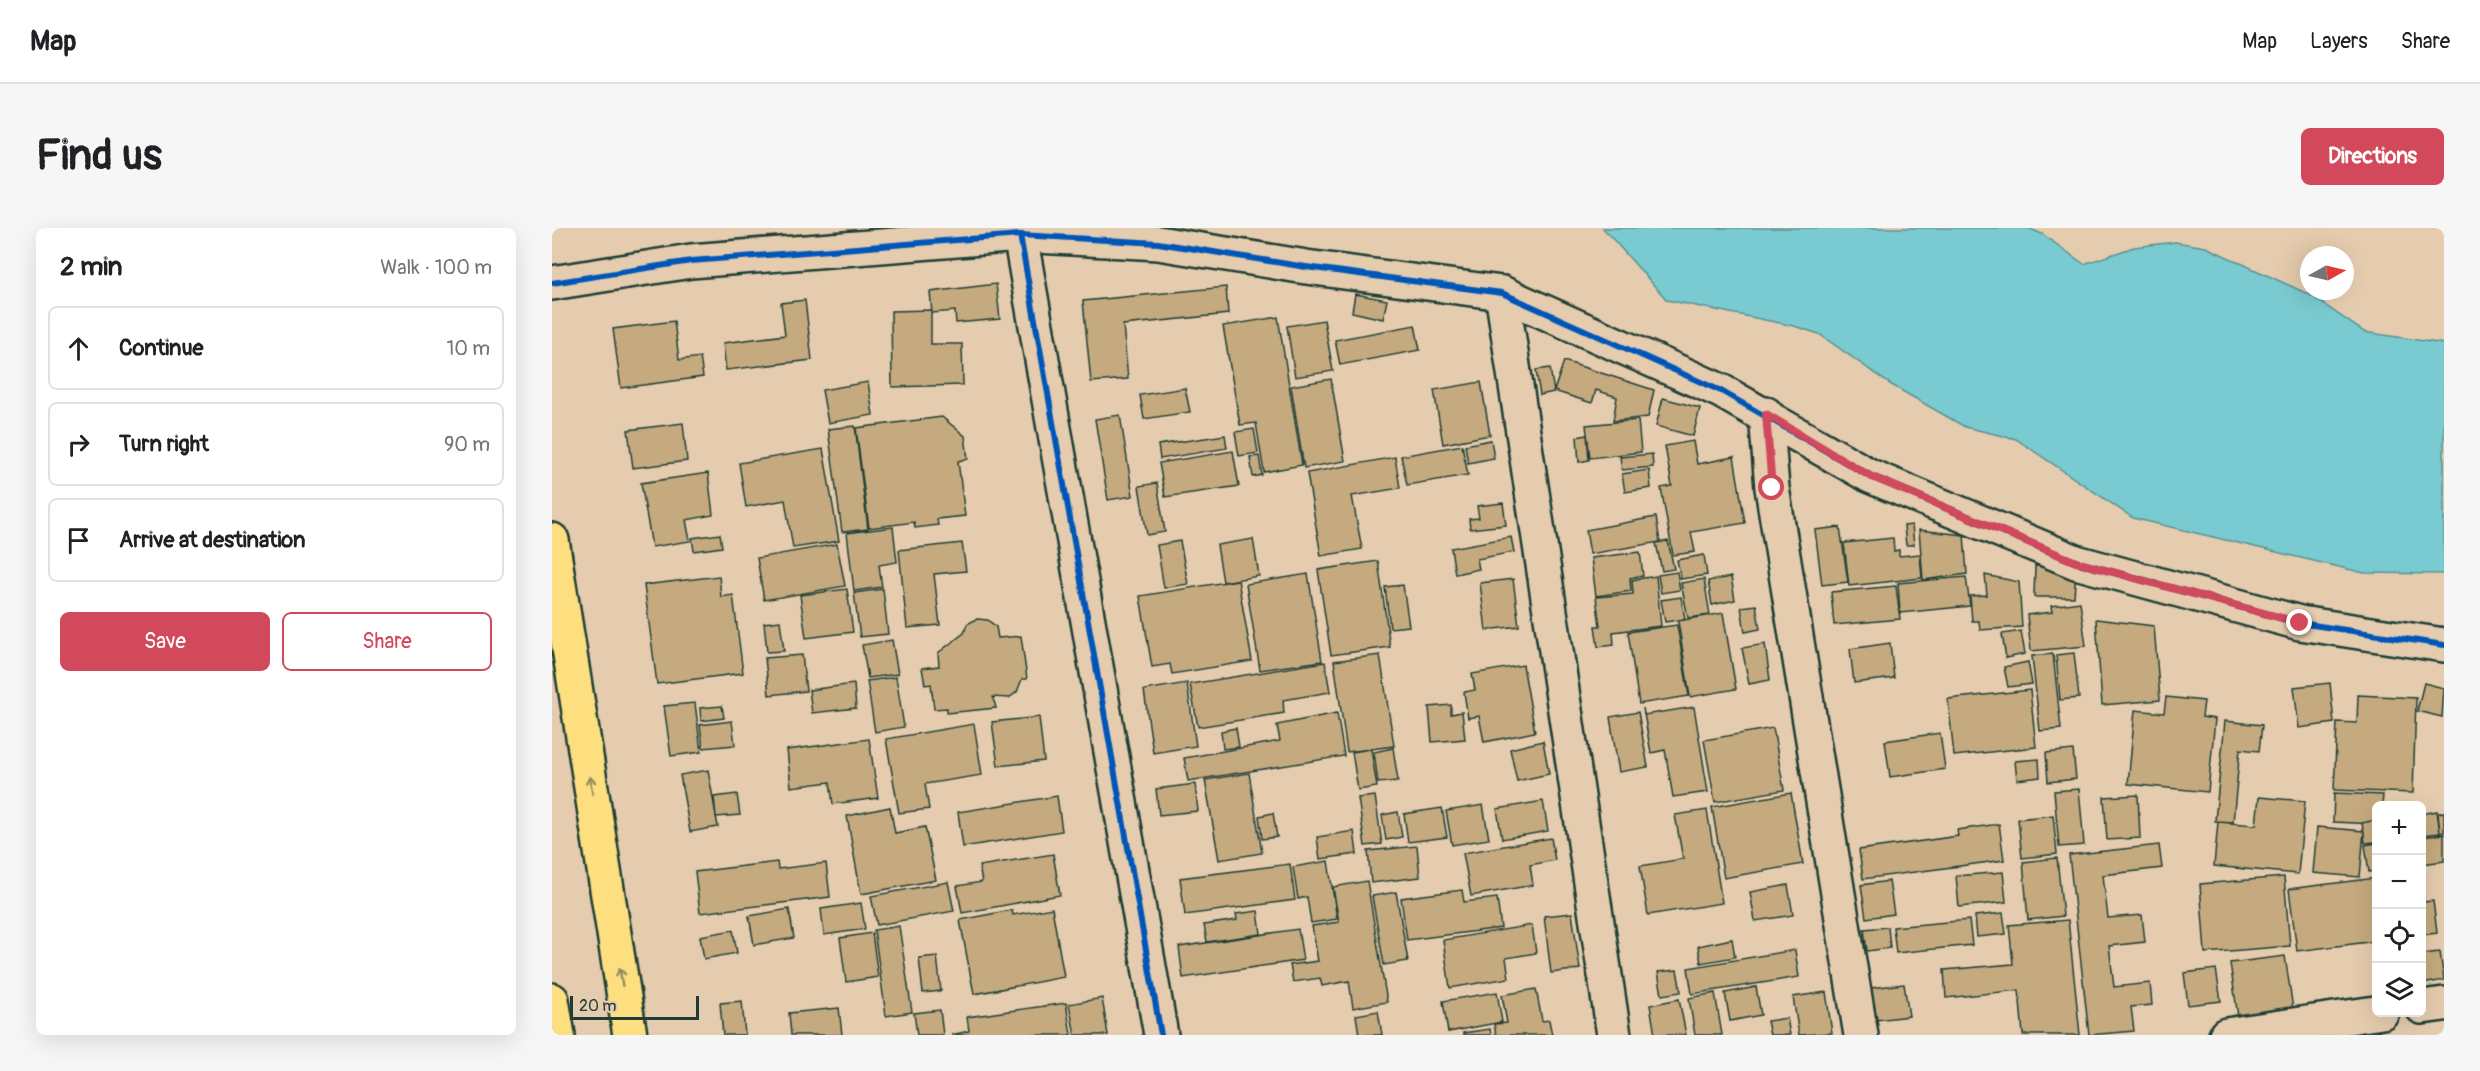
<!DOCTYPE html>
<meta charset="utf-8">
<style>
:root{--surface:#fff;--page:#f6f6f6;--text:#202124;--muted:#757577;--line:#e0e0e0;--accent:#d1495b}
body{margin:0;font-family:Pangolin,sans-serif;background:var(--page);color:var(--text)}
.controls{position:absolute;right:18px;bottom:18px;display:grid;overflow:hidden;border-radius:9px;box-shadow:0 6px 24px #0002}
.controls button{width:54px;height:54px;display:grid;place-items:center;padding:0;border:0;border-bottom:2px solid var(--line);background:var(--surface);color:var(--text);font:30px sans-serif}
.compass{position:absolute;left:1748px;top:18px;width:54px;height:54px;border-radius:50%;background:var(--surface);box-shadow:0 6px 24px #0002;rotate:82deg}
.scale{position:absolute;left:18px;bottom:15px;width:129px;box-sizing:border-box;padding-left:6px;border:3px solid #1f3d34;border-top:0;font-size:16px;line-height:21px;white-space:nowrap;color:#1f3d34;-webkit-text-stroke:4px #e6ccae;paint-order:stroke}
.stop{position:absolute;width:18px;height:18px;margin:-14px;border:4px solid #d1495b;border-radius:50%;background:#fff}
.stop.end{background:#d1495b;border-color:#fff;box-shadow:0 2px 6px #0008}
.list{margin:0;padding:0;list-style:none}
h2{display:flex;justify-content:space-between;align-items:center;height:78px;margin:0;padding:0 24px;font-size:26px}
h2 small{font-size:20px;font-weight:400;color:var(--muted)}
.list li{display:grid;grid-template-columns:39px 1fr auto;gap:18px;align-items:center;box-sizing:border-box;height:84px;margin:0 12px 12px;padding:0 12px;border:2px solid var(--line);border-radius:9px}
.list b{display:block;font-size:22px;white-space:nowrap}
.list em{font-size:20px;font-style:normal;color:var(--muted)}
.actions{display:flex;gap:12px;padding:18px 24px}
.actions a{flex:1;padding:14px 0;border:2px solid var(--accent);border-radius:9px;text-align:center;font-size:21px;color:var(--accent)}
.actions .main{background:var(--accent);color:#fff}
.icon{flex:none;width:33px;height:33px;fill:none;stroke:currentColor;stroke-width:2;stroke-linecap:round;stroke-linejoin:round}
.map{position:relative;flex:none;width:1892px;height:807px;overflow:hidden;border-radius:9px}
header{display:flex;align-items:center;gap:36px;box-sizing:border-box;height:84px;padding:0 30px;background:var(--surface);border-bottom:2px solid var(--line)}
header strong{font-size:28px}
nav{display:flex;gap:33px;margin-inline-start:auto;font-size:21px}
.intro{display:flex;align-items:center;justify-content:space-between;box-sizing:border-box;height:144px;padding:0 36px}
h1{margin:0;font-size:42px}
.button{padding:15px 27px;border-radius:9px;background:var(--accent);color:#fff;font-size:21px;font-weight:700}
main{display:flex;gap:36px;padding:0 36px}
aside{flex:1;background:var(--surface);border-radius:9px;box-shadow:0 6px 24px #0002}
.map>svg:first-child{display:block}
</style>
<header>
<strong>Map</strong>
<nav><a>Map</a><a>Layers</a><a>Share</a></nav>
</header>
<div class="intro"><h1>Find us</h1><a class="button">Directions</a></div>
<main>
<aside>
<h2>2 min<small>Walk · 100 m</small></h2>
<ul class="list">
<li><svg class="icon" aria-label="ahead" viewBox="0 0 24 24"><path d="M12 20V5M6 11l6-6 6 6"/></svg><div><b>Continue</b></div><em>10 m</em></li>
<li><svg class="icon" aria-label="right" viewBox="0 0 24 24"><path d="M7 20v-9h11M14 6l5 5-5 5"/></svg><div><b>Turn right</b></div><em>90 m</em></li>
<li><svg class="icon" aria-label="arrive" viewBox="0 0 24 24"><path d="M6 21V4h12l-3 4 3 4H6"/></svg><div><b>Arrive at destination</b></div></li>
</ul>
<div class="actions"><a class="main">Save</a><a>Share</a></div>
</aside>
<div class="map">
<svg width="1892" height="807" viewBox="0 0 1892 807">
<rect width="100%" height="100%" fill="#e6ccae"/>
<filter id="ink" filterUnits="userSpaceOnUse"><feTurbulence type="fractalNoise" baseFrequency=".0167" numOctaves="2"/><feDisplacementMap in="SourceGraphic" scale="12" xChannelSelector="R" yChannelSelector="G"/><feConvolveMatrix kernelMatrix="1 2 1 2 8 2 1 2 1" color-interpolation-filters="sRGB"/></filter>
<g filter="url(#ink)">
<!-- water -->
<polygon fill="#7acbd1" stroke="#569292" stroke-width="1.5" points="1051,0 1476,0 1490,6 1532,36 1582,19 1623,14 1654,19 1758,67 1812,104 1892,116 1892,346 1812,345 1581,290 1464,211 1413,199 1338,156 1267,106 1242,98 1115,72"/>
<!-- building -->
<g fill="#c6aa7f" stroke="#1f3d34" stroke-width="1.5">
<polygon points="444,56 448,91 404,95 403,83 380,85 378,64"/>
<polygon points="674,59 676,86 571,97 576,151 539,154 531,73"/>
<polygon points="803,66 835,72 831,91 800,84"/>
<polygon points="253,72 260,132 174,142 171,115 233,107 229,75"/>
<polygon points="379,82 379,116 410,116 411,157 340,159 339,83"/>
<polygon points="726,89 750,237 712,244 704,195 688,197 671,98"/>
<polygon points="772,92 781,143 743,149 735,98"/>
<polygon points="122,93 127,132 148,129 151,149 69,160 61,101"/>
<polygon points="863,97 868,122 788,137 783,112"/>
<polygon points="1012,133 1102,162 1096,189 1061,193 1065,169 1044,162 1040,175 1002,163"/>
<polygon points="998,140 1002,164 988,167 984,142"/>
<polygon points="779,151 793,233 752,240 739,158"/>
<polygon points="316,154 321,187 276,195 270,162"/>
<polygon points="929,154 938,207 891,216 882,162"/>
<polygon points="633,160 638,184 592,191 588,167"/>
<polygon points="1111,170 1148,180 1141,208 1104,198"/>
<polygon points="568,187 581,268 556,272 543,191"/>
<polygon points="390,189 413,208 416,231 406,233 413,288 385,291 386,297 363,300 362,294 317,300 304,200"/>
<polygon points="1086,192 1089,224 1038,230 1034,197"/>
<polygon points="131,195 135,233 81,240 76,202"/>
<polygon points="303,198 316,301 290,304 276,201"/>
<polygon points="702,201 706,225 687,228 683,204"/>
<polygon points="673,207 675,220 608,231 606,217"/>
<polygon points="1035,207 1037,232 1027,234 1025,209"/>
<polygon points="939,212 942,230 916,235 913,217"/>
<polygon points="1141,213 1145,236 1182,229 1193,295 1139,304 1143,324 1121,327 1109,260 1120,258 1113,218"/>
<polygon points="910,217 916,247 855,257 849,228"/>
<polygon points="271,221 287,313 241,320 233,272 194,279 187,235"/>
<polygon points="681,223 687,258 613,269 607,235"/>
<polygon points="1100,226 1101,239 1070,242 1068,229"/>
<polygon points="707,228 710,247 701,249 698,229"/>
<polygon points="843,229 848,260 800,268 810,321 769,328 755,245"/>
<polygon points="1097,242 1099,260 1073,264 1070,246"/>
<polygon points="156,245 161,287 134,292 138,313 100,319 89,255"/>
<polygon points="605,255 613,304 595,307 587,258"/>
<polygon points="951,275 954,297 918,301 917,291 927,290 925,278"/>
<polygon points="1104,289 1108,314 1038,326 1034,302"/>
<polygon points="1360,297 1362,317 1354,317 1352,298"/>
<polygon points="341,299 345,334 327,337 330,359 302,363 295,305"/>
<polygon points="1288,299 1296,354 1270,357 1263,302"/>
<polygon points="1367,302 1412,307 1415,346 1371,352"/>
<polygon points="168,306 170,319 142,323 140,310"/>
<polygon points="959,309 962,324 925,331 927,341 903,346 899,320"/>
<polygon points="1341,310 1342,323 1347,322 1347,328 1368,326 1370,350 1297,358 1292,315"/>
<polygon points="701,311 707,348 671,354 665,317"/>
<polygon points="628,313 636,356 612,360 605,317"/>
<polygon points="1116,313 1122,341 1110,343 1104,315"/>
<polygon points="410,315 414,343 382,346 388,397 355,400 347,322"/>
<polygon points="285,316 293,358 212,372 205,330"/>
<polygon points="1088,324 1091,348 1078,350 1079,363 1044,368 1039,330"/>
<polygon points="1152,327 1155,347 1129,351 1125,332"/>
<polygon points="826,333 838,419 779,427 766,342"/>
<polygon points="1483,338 1524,341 1522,369 1482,369"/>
<polygon points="1125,344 1128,362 1109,365 1106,347"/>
<polygon points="756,346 770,433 708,442 694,356"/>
<polygon points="1433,347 1467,354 1470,399 1428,402 1427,393 1420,393 1418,368 1435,367"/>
<polygon points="167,348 169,369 181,367 191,445 105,456 92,357"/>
<polygon points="1104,348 1109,398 1061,404 1062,417 1046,419 1043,398 1048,398 1044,369 1081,366 1080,352"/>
<polygon points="1179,349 1183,372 1160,377 1156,353"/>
<polygon points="1414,349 1418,378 1348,385 1346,355"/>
<polygon points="961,351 967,398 934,402 928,355"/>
<polygon points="1152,351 1158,387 1136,390 1129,355"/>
<polygon points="686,352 700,433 620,446 618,436 600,439 588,368"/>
<polygon points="851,357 857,398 838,400 833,359"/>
<polygon points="1344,358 1348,391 1282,397 1279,364"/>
<polygon points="295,361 301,404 254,410 248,367"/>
<polygon points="331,361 336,406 308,409 302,365"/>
<polygon points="1129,369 1133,391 1113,394 1109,372"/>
<polygon points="1528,374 1534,418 1479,423 1475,387 1500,384 1499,378"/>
<polygon points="1204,377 1208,401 1193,404 1189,379"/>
<polygon points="1171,385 1184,461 1138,469 1126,393"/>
<polygon points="425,391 436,392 444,399 446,410 469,408 475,451 470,451 465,464 457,470 441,469 444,480 395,485 395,480 382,481 379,456 373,457 370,440 387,438 386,425 412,405 415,396"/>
<polygon points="1544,391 1602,398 1608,472 1550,477"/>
<polygon points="228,393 232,423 215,424 212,395"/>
<polygon points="1125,397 1137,468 1087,476 1076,404"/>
<polygon points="1469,403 1473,426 1454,430 1450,406"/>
<polygon points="340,412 346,446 316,450 310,417"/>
<polygon points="1338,415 1342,450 1302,455 1298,421"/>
<polygon points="1213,416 1218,452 1197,456 1190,420"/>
<polygon points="1522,425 1527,470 1508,472 1504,427"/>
<polygon points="1501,426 1509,501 1488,503 1480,428"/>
<polygon points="250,427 254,463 217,467 213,430"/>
<polygon points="828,427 842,518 795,524 782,433"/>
<polygon points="773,434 778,464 731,472 732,485 646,499 638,456"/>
<polygon points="1476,434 1480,456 1456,459 1452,439"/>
<polygon points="971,437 983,504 932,514 927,488 916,490 912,464 923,462 920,446"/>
<polygon points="344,449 352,499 323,504 315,453"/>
<polygon points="635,455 644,518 601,525 592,462"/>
<polygon points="1778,455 1782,495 1747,500 1742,459"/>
<polygon points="1872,455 1892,460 1890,489 1865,483"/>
<polygon points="302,456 304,480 260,485 257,462"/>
<polygon points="1478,462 1484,519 1402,528 1396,471"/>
<polygon points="1806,467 1864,470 1861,565 1782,562 1785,494 1805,495"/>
<polygon points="1614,469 1652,473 1650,489 1663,491 1656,564 1576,556 1583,482 1612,485"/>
<polygon points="143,475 149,524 119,528 112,478"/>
<polygon points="899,477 899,486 910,484 913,511 880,514 877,479"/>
<polygon points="170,478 172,490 149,493 148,480"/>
<polygon points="1142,479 1156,564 1121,569 1113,522 1099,525 1091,480 1092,487"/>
<polygon points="1086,484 1096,539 1067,544 1058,489"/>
<polygon points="785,485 792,528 636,553 632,530 728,513 725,497"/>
<polygon points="487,489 492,533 446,538 440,494"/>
<polygon points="180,493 183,517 151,520 148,497"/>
<polygon points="1673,493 1710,497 1707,523 1688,521 1681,594 1663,593"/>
<polygon points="422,496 430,547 373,556 377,581 347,585 334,511"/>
<polygon points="684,500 687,519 671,521 669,503"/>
<polygon points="1221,500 1232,562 1163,574 1152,512"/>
<polygon points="1388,505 1393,541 1338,549 1333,513"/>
<polygon points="317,511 326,570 281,576 278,554 239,559 235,522"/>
<polygon points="991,513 997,546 965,553 958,521"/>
<polygon points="841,520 846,553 826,555 822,524"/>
<polygon points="819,521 825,559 806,562 800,524"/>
<polygon points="1521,522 1524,551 1496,554 1494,525"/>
<polygon points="1487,531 1488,549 1465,552 1463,533"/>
<polygon points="156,542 166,599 138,604 128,547"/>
<polygon points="697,545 710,625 667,632 653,552"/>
<polygon points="643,556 646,583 607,587 604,561"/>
<polygon points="1527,561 1532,617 1507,619 1502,563"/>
<polygon points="1239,565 1251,636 1172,650 1160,579"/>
<polygon points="1782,565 1831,567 1830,578 1824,578 1824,596 1781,594"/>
<polygon points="185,566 188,587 164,589 162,569"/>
<polygon points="1586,567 1588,610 1555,612 1552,569"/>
<polygon points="505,568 510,603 411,619 406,584"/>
<polygon points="823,568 830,616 813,618 806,570"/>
<polygon points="1707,569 1753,573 1746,646 1662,638 1666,594 1704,597"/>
<polygon points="991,573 996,603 950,611 945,581"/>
<polygon points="931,577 937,611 900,617 894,583"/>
<polygon points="338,579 343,605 373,599 384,652 309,666 295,588"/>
<polygon points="890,580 895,609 856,614 852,586"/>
<polygon points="1155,582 1170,675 1096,687 1088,638 1131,631 1123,587"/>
<polygon points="1885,583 1888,605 1870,607 1870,586"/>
<polygon points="846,584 850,609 834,612 830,587"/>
<polygon points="1892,584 1892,604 1888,605 1886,585"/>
<polygon points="721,585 725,609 710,611 707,588"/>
<polygon points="1501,587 1505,626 1470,630 1466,591"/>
<polygon points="1824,592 1824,614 1813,615 1810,595"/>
<polygon points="1447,596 1452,632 1311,651 1307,622 1406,608 1405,602"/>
<polygon points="1765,599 1812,603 1808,649 1761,645"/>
<polygon points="802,603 805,626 768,631 765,609"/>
<polygon points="1892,606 1892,633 1870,636 1870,609"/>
<polygon points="999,610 1003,632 978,637 981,657 919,668 911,625"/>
<polygon points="1824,615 1824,643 1817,644 1813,617"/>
<polygon points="1607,617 1610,640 1551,647 1556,690 1590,687 1593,714 1557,718 1562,759 1598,755 1600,777 1579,779 1582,803 1537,807 1517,627"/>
<polygon points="865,618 868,649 819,655 816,623"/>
<polygon points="501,626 508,667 410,685 405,658 430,654 427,638"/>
<polygon points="1505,630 1511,688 1476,692 1471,634"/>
<polygon points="776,633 785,691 759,695 755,669 746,671 741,639"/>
<polygon points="225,634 226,641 274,635 278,669 148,685 143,644"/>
<polygon points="738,636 743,672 633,687 628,650"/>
<polygon points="1451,644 1454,674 1407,679 1404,648"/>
<polygon points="1732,649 1738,718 1653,725 1648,656"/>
<polygon points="1824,650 1824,679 1820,679 1824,713 1745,723 1737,661"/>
<polygon points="815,653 835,774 801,780 797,753 770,758 768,750 741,754 738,737 766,733 760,698 787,694 781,659"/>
<polygon points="1337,653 1342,686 1314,690 1309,657"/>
<polygon points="396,654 402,683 325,697 319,668"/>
<polygon points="1236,657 1241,687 1203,693 1198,664"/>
<polygon points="910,662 912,674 945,670 949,700 855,712 849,670"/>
<polygon points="844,664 856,733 832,737 820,668"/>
<polygon points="1881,673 1885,705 1870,707 1870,674"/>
<polygon points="309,675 313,701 272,707 269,681"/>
<polygon points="500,680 512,749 422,766 408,692 460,682 461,687"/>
<polygon points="237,681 242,710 202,717 197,688"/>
<polygon points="706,683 709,706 655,714 652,697 685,692 684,686"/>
<polygon points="1020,685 1028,741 999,745 992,688"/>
<polygon points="1451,685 1454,706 1425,709 1423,688"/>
<polygon points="1417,692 1420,717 1344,725 1341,699"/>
<polygon points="1516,692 1528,807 1471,807 1467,762 1394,770 1392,742 1461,736 1457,697"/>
<polygon points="980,697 984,725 954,730 957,750 898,760 891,712"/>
<polygon points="347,698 360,784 334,788 322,702"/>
<polygon points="1336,699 1338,720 1315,723 1312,701"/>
<polygon points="746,701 751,732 631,750 627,719"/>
<polygon points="181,702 185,725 152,731 148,708"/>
<polygon points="320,705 326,749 294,754 288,710"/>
<polygon points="1180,711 1183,729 1149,735 1146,718"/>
<polygon points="1243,722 1247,749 1140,766 1136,740"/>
<polygon points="1888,724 1892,752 1870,756 1870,726"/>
<polygon points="385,728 389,763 371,765 367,730"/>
<polygon points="1733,728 1741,781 1686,789 1678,735"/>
<polygon points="1664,741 1669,773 1636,777 1632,745"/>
<polygon points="1125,742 1129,764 1110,767 1106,744"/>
<polygon points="1352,756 1357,788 1324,792 1319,760"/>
<polygon points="1204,759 1209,787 1178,793 1173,765"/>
<polygon points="984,761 990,793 997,792 1000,807 944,807 942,796 955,795 950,767"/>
<polygon points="945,764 950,794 896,804 891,773"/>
<polygon points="1274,764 1280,805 1247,807 1241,769"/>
<polygon points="1163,765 1170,807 1143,807 1137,770"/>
<polygon points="550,770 556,807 523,807 517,776"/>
<polygon points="1127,771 1134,807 1103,807 1098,777"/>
<polygon points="190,773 193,807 171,807 168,775"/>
<polygon points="514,775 519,807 399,807 417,803 415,789"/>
<polygon points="287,780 290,807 239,807 237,785"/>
<polygon points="388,782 391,807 365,807 362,785"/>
<polygon points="826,783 830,807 807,807 804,787"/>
<polygon points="1235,790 1238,807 1218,807 1215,793"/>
<polygon points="938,801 939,807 911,807 911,805"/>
</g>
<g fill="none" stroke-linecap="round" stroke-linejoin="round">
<defs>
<g id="minor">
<polyline points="468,7 609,807"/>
<polyline points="0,55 139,33 468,7 606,15 754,39 950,65 1169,163 1318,248 1524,334 1748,395 1892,417"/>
<polyline points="950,65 1062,807"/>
<polyline points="1214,186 1220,260 1309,807"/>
<polyline points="1870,779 1892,776"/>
<polyline points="1674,807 1830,784"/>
</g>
<g id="primary">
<polyline points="0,312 78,807"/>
<polyline points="0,772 6,807"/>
</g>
</defs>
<!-- minor casing -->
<use href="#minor" stroke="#1f3d34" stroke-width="38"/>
<!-- primary casing -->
<use href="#primary" stroke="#1f3d34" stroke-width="38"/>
<!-- minor -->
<use href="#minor" stroke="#e6ccae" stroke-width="33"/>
<!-- primary -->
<use href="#primary" stroke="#fddf80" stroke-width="33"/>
<defs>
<g id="cycleway">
<polyline points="468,7 609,807"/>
<polyline points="0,55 139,33 468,7 606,15 754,39 950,65 1169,163 1318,248 1524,334 1748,395 1892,417"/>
</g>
</defs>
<!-- cycleway casing -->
<use href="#cycleway" stroke="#e6ccae" stroke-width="10"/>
<!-- cycleway -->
<use href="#cycleway" stroke="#0057b8" stroke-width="6"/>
</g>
<!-- one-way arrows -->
<defs><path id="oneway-shaft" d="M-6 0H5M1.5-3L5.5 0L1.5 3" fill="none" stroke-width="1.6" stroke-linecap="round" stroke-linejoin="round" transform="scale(1.5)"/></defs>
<g stroke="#8e8e5a">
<use href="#oneway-shaft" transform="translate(39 557) rotate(-99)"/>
<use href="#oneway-shaft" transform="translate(69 749) rotate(-99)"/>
</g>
</g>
<g fill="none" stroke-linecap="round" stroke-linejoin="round" filter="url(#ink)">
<!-- route -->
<polyline stroke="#d1495b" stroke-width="8" points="1220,260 1214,186 1318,248 1524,334 1748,395"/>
</g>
</svg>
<div class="controls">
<button>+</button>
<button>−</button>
<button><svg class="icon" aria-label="locate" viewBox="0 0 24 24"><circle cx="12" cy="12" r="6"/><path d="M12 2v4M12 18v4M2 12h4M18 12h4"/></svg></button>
<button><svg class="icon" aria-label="layers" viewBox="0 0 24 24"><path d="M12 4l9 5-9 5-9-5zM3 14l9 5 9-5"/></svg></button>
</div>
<svg class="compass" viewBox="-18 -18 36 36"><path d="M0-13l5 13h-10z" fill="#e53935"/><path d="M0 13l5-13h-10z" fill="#757577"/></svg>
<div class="scale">20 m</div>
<div class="stop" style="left:1220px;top:260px"></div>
<div class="stop end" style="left:1748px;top:395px"></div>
</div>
</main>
